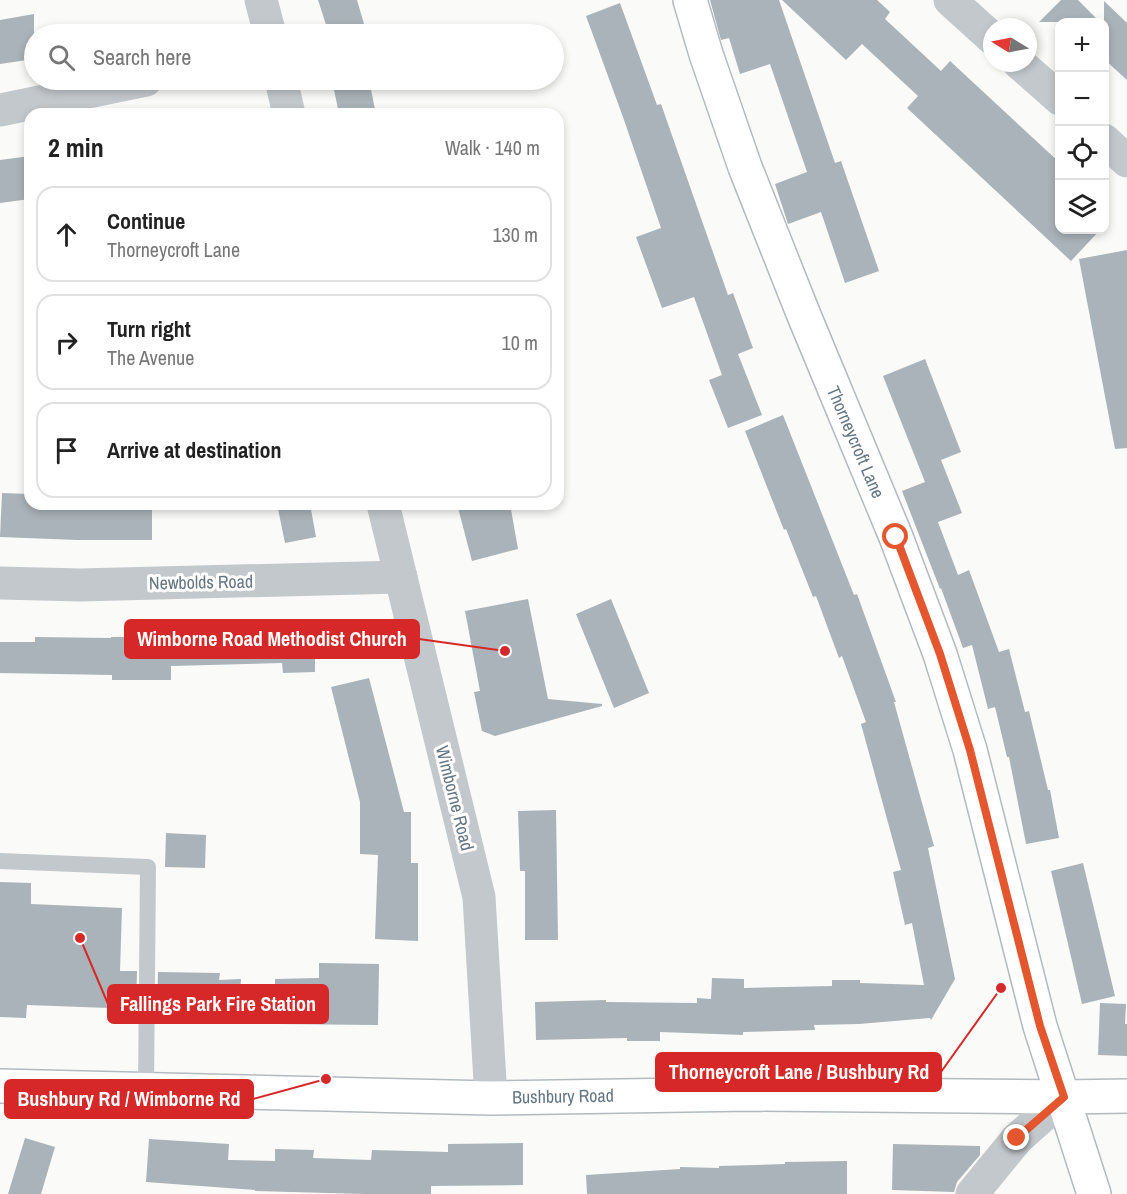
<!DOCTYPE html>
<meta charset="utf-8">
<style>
:root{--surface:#fff;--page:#f6f6f6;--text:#222;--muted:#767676;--line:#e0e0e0}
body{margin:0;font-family:"Archivo Narrow",sans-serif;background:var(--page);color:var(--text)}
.controls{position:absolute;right:18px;top:18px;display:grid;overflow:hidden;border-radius:12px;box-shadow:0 3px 9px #0003}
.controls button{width:54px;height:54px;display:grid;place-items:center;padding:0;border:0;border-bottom:2px solid var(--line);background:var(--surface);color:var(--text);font:30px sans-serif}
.compass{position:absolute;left:983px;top:18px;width:54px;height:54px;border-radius:50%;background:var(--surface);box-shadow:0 3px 9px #0003;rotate:280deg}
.stop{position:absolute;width:18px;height:18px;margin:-14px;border:4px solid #e4572e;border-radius:50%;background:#fff}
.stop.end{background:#e4572e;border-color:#fff;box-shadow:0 2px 6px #0008}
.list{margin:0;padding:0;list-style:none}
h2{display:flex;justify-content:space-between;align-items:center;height:78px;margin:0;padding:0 24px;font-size:26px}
h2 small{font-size:20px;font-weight:400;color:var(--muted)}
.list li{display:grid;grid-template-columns:39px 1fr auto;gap:18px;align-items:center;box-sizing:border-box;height:96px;margin:0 12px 12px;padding:0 12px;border:2px solid var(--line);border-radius:18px}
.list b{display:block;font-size:22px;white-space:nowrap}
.list p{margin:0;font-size:20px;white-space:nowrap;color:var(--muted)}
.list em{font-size:20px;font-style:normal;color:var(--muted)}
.icon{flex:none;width:33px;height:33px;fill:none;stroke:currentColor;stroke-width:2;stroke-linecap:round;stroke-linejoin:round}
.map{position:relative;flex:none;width:1127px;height:1194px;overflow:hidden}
.search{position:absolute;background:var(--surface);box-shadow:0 3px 9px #0003;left:24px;top:24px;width:540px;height:66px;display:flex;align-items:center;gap:15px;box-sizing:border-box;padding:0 21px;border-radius:33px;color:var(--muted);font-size:22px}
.panel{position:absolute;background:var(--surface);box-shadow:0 3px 9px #0003;left:24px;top:108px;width:540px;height:402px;border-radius:18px}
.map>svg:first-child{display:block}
</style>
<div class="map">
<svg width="1127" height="1194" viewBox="0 0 1127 1194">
<rect width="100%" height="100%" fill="#fafaf8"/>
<!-- building -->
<g fill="#aab3b9">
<polygon points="318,0 357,0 367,34 329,34"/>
<polygon points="710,0 779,0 835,163 841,161 879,271 845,283 821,212 788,224 775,184 807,172 770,64 740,74 729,38 721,40"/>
<polygon points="782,0 877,0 890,12 885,19 941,71 950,61 1059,162 1059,230 1100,230 1071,261 907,108 918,96 862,44 846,60"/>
<polygon points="1061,0 1078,0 1100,22 1039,22"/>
<polygon points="1104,1 1127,23 1127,80 1104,59"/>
<polygon points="620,3 657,105 661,104 728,295 733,293 753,348 738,354 762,415 728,428 709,380 722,375 694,297 662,308 636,237 661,228 623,117 586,16"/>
<polygon points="34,14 34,59 0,64 0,20"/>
<polygon points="332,80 369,80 376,114 339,114"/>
<polygon points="30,156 30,199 0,203 0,160"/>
<polygon points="1127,250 1127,448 1115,449 1079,259"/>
<polygon points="925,359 961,452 941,460 962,513 938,522 958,575 969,570 999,652 1009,649 1025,712 1029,711 1048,790 1050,790 1059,838 1026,844 1009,757 1007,757 995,707 988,709 972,645 963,648 941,588 940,589 902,491 925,482 883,376"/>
<polygon points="783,415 854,595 857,594 896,702 894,702 934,846 928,848 955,979 931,1020 930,1018 859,1024 814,1025 815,1030 743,1032 743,1035 660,1032 660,1041 627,1041 627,1038 536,1040 535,1002 606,1000 606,1002 697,1003 697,998 711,999 712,978 744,979 744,988 832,986 832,980 860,980 860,983 924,985 912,923 905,925 893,872 901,870 861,724 866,722 842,656 839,658 816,596 813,597 786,529 784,530 745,431"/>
<polygon points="2,493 30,494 30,504 152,504 152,540 78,540 0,537"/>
<polygon points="277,504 310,504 316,537 285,543"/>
<polygon points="457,504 510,504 518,549 472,561"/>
<polygon points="528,599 548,699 602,704 602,706 495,736 482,731 474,692 480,691 465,611"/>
<polygon points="611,599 649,693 614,708 576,614"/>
<polygon points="283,632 283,642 315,642 315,672 283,673 282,663 171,666 171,680 112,680 112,675 0,673 0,642 35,642 35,637 111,638 111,637 192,636 192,634"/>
<polygon points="369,678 404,812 411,812 411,863 418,863 418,941 375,939 378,855 360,854 360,802 331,687"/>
<polygon points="556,810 558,940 525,940 525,871 520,871 518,811"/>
<polygon points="166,833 206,835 205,868 165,867"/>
<polygon points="1083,863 1115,996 1082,1004 1051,871"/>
<polygon points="0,882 31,883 31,904 122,908 120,971 137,971 136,1009 27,1005 26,1018 0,1017"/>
<polygon points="319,963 379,964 378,1025 275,1024 275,979 319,978"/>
<polygon points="158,972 220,973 219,980 241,979 238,1017 159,1015 160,1010 157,1010"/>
<polygon points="1100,1003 1126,1004 1125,1024 1127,1024 1127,1056 1098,1055"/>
<polygon points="25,1138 55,1147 41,1194 8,1194"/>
<polygon points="149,1139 229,1144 228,1160 275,1161 275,1149 314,1150 313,1158 371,1160 372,1150 448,1152 448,1144 523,1143 523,1185 431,1186 431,1194 364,1194 255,1191 255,1190 146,1182"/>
<polygon points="893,1144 980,1146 980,1155 957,1182 954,1192 892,1190"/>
<polygon points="847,1161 847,1194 587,1194 586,1175 680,1169 680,1167 719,1168 719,1166 785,1164 785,1162"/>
</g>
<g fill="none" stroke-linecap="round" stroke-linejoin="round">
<defs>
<g id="secondary">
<polyline points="690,0 706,54 745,167 803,313 896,537 940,654 970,750 1040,1026 1094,1194"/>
<polyline points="0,1086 491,1098 750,1094 1064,1097 1127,1096"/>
</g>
</defs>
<!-- secondary casing -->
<use href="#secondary" stroke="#b3babf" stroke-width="36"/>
<!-- lane -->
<polyline stroke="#c3c8cc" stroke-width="16" points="0,861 148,867 146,1089"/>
<!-- street -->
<g stroke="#c3c8cc" stroke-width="33">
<polyline points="261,0 270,34"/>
<polyline points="950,0 992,38"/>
<polyline points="1019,63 1060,99"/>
<polyline points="281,80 289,114"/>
<polyline points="0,110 146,80"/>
<polyline points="1104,140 1127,161"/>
<polyline points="383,504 479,897 491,1098"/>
<polyline points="0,583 80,585 401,577"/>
<polyline points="972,1194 1017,1139 1064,1097"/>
</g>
<!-- secondary -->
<use href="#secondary" stroke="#fff" stroke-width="33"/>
</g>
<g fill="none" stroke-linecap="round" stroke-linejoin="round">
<!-- route -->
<polyline stroke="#e4572e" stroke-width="8" points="896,537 940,654 970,750 1040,1026 1064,1097 1017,1138"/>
</g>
<g text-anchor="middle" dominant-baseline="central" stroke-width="6" stroke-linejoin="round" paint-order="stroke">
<!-- street labels -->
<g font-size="18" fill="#657683" stroke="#fff">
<text transform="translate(856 442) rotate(67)">Thorneycroft Lane</text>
<text transform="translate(201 582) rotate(-1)">Newbolds Road</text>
<text transform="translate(455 798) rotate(76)">Wimborne Road</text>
<text transform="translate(563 1096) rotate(-1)">Bushbury Road</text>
</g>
</g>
<!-- callouts -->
<path fill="none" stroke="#d62828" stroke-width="2" d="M505 651L419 639M80 938L108 1004M1001 988L941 1072M326 1079L253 1099"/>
<g fill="#d62828" stroke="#fff" stroke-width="2">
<circle cx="505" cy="651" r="6"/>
<circle cx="80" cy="938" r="6"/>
<circle cx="1001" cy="988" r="6"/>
<circle cx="326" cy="1079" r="6"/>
</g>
<g fill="#d62828" stroke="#d62828" stroke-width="2">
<rect x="125" y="620" width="294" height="38" rx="6"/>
<rect x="108" y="985" width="220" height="38" rx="6"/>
<rect x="656" y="1053" width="285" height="38" rx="6"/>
<rect x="5" y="1080" width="248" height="38" rx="6"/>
</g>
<g font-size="20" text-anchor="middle" font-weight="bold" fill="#fff">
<text x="272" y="646">Wimborne Road Methodist Church</text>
<text x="218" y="1011">Fallings Park Fire Station</text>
<text x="799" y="1079">Thorneycroft Lane / Bushbury Rd</text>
<text x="129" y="1106">Bushbury Rd / Wimborne Rd</text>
</g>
</svg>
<div class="controls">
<button>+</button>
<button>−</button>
<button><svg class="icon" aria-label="locate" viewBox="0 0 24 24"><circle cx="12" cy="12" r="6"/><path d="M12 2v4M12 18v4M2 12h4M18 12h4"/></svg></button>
<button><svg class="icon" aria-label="layers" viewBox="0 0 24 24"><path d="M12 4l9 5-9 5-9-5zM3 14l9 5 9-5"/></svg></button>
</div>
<svg class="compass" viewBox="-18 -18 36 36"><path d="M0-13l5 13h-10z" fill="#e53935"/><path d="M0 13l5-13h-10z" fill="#767676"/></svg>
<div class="stop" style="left:896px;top:537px"></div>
<div class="stop end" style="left:1017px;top:1138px"></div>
<div class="search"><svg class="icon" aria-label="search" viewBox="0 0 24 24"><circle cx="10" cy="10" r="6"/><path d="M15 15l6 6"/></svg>Search here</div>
<section class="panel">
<h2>2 min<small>Walk · 140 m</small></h2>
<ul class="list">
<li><svg class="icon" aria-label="ahead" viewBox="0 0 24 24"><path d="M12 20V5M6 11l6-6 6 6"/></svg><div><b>Continue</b><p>Thorneycroft Lane</p></div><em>130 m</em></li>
<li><svg class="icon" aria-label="right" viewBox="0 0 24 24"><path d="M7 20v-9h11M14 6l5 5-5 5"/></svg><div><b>Turn right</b><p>The Avenue</p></div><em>10 m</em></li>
<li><svg class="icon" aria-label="arrive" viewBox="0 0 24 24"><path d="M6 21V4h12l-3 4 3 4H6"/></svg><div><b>Arrive at destination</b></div></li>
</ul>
</section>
</div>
